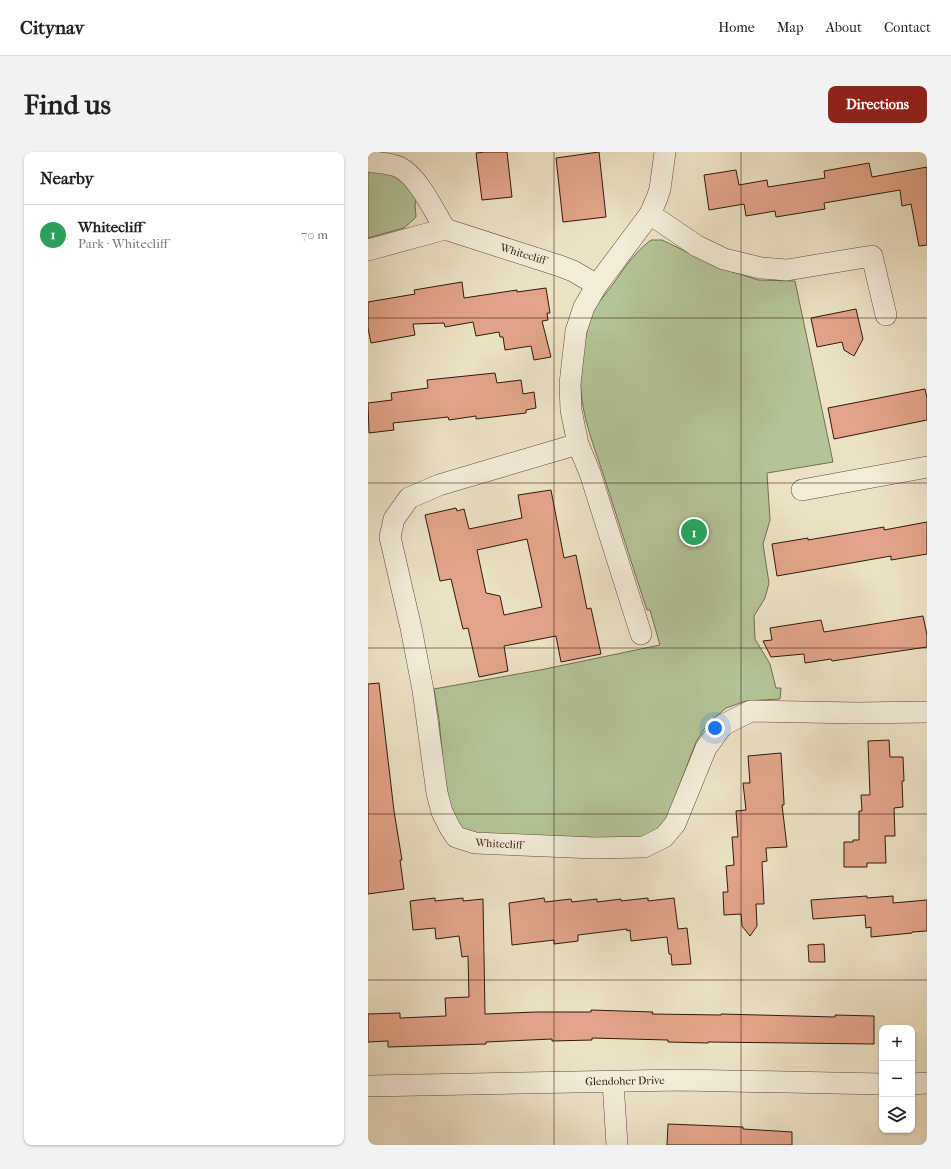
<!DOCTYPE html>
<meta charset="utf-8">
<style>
:root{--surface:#fff;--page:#f2f2f2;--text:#202124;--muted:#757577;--line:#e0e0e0;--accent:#8f2418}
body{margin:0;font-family:"IM FELL French Canon",serif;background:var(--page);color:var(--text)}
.controls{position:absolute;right:12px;bottom:12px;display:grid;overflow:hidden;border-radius:8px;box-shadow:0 1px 3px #0004}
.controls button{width:36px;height:36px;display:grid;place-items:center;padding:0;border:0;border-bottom:1px solid var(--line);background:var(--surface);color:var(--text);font:20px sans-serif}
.you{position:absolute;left:347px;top:576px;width:14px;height:14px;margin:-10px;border:3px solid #fff;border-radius:50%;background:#1a73e8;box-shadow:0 0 0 6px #1a73e833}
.badge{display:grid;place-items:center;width:26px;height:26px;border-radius:50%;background:var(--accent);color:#fff;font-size:13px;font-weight:700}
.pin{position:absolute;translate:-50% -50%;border:2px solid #fff;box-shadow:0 1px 4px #0006}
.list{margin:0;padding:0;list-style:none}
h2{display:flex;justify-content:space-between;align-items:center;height:52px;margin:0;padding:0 16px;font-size:17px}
h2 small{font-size:13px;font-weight:400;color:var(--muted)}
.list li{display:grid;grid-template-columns:26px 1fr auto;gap:12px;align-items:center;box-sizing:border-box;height:60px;padding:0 16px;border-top:1px solid var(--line)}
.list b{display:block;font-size:15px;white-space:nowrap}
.list p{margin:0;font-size:13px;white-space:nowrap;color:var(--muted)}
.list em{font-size:13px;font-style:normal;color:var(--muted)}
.icon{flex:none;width:22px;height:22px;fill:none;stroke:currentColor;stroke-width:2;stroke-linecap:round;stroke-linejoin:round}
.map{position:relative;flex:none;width:559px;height:993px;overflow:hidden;border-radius:8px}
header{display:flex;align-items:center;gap:24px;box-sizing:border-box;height:56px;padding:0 20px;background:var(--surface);border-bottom:1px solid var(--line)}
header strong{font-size:19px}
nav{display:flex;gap:22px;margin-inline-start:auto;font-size:14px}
.intro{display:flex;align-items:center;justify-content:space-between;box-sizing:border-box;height:96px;padding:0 24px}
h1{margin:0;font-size:28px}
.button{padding:10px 18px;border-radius:8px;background:var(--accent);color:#fff;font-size:14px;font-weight:700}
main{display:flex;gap:24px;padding:0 24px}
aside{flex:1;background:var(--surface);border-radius:8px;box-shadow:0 1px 3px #0004}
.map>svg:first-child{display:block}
</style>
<header>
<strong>Citynav</strong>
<nav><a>Home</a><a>Map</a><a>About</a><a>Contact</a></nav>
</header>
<div class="intro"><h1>Find us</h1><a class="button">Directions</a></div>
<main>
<aside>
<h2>Nearby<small></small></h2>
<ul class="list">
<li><span class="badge" style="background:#2e9e5b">1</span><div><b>Whitecliff</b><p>Park · Whitecliff</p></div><em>70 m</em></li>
</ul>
</aside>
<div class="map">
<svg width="559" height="993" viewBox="0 0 559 993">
<rect width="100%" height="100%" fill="#ebe2c4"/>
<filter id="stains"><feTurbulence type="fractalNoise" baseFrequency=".005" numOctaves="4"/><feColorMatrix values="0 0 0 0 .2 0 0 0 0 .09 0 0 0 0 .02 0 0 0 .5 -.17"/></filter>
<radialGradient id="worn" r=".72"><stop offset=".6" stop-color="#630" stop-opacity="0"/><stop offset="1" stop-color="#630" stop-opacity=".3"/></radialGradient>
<!-- green -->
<g fill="#b4c496" stroke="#746e52">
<path d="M0 18C25 19 32 27 49 44L47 52 48 65 36 76 0 86Z"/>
<path d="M283 88H294L350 115 390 128 427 129 465 310 399 321 402 368 395 392 401 431 397 446 386 464 387 487 402 512 408 536H413L412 547 378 549 358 556 340 571 328 590 299 666 289 678 274 685 247 686 152 684 102 681 93 675 83 661 76 620 71 567 66 537 172 518 292 493 282 458H279C265 416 252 374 238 331 222 280 204 246 217 190 219 179 221 165 227 155 233 147 240 139 246 131 257 115 267 100 283 88Z"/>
</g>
<!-- building -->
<g fill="#e2a488" stroke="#33180e" fill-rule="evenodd">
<polygon points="117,0 139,0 144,45 114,48 108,1"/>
<polygon points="231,0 238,65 195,70 188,6"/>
<polygon points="501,11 504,25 559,15 559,93 551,94 543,52 534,54 532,38 456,51 457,57 408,65 407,59 378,64 376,52 341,58 336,23 368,18 371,33 399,28 400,35 457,26 456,19"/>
<polygon points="94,130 96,146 149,138 149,140 178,136 182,161 179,161 180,168 174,169 183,205 166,208 163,194 137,198 135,185 132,185 131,180 108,184 105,170 77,175 76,171 45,172 47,183 3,191 0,176 0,150 47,142 46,138"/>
<polygon points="488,157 495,187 486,204 476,198 474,190 449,195 443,166"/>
<polygon points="127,221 129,231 153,228 155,242 166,240 168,256 158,258 158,261 108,267 108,264 81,268 80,265 25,271 26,278 1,281 0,251 24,248 23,241 60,236 59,228"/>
<polygon points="557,237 559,246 559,268 466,287 460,256"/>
<path d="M183 338 196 406 208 403 219 457 223 456 233 502 193 510 188 484 136 494 140 519 111 525 100 476 95 477 83 427 72 429 57 363 88 356 89 359 96 357 101 377 154 366 150 343ZM159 387 174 455 136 463 132 444 118 441 109 398Z"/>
<polygon points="559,370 559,402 523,408 523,404 409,424 404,392 440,386 440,388 516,375 516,378"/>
<polygon points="555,464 559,483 559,495 464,509 463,507 437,511 436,502 403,505 395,489 404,488 402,476 453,468 456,480"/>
<polygon points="11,531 26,659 34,708 32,708 36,737 0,742 0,532"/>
<polygon points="521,588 522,605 535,605 536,629 534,629 535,655 526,656 527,684 517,684 518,711 499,711 499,715 476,715 476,690 485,690 485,688 491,688 491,659 494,659 493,643 502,643 500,589"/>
<polygon points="413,601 416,650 416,653 414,653 419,695 398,696 399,709 394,710 396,752 388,752 389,774 382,784 374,774 373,762 356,763 355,740 360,740 358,714 366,713 364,685 370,685 368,659 378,658 375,631 382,631 380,604"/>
<polygon points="499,744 499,746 525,744 525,751 559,748 559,779 544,780 544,781 503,785 503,775 498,776 497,763 445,767 443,748"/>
<polygon points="67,746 67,749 95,746 95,749 115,747 117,862 168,860 223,860 223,858 285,860 284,862 353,863 353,862 467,865 467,863 506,864 506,892 340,890 340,891 300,890 300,888 224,886 224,888 184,889 184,887 118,890 118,892 20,895 20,889 0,890 0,862 32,861 32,866 78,864 77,846 101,845 100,804 94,805 91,784 68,787 67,776 45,778 42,749"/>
<polygon points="176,746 177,750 203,747 204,750 229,747 229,750 253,747 253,749 280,746 280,749 306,746 310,777 319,776 323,812 304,813 303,802 301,802 299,785 263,789 262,778 259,779 259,777 210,783 210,789 186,792 186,788 144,793 141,751"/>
<polygon points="456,792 457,810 441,810 440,793"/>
<polygon points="300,972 375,975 375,977 424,980 424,993 299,993"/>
</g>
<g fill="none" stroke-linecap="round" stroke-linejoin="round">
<defs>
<g id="street">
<path d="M0 9C10 11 22 11 31 15 50 24 66 59 77 77"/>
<polyline points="282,62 329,94 356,107 393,116 419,118 504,104 518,163"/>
<polyline points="0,98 77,77 192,114 205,119 229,133"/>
<polyline points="210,292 71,333 41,346 26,367 22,385 43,476 55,538 69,641 74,660 82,676 88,685 107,691 227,696 276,695 296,685 307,672 338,596 355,573 383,559 489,561 559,560"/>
<polyline points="434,338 559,315"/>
<polyline points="273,482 222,321 210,292 203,258 202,232 208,179 216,155 229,133 282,62 289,46 292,37 297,0"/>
<polyline points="245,930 249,993"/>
<polyline points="544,932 559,931"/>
<polyline points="0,934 313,928 514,932"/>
</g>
</defs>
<!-- street casing -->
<use href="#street" stroke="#614a3c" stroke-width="22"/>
<!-- street -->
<use href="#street" stroke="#f2ecd9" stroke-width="21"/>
</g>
<!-- grid -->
<path fill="none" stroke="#33180e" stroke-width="1" stroke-opacity="0.55" d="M186 0V993M373 0V993M0 166H559M0 331H559M0 496H559M0 662H559M0 828H559"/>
<g text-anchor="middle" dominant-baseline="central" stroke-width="3" stroke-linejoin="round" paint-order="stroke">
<!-- street labels -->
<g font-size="11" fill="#33180e" stroke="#f2ecd9">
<text transform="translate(155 102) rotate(17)">Whitecliff</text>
<text transform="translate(131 692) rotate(3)">Whitecliff</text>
<text transform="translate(257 929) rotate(-1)">Glendoher Drive</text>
</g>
</g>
<rect width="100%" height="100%" filter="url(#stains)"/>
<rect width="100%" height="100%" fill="url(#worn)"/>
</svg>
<div class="controls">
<button>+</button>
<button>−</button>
<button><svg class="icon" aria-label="layers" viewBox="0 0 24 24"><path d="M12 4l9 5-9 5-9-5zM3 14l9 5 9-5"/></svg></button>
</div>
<div class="you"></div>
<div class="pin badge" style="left:326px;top:380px;background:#2e9e5b">1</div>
</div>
</main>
